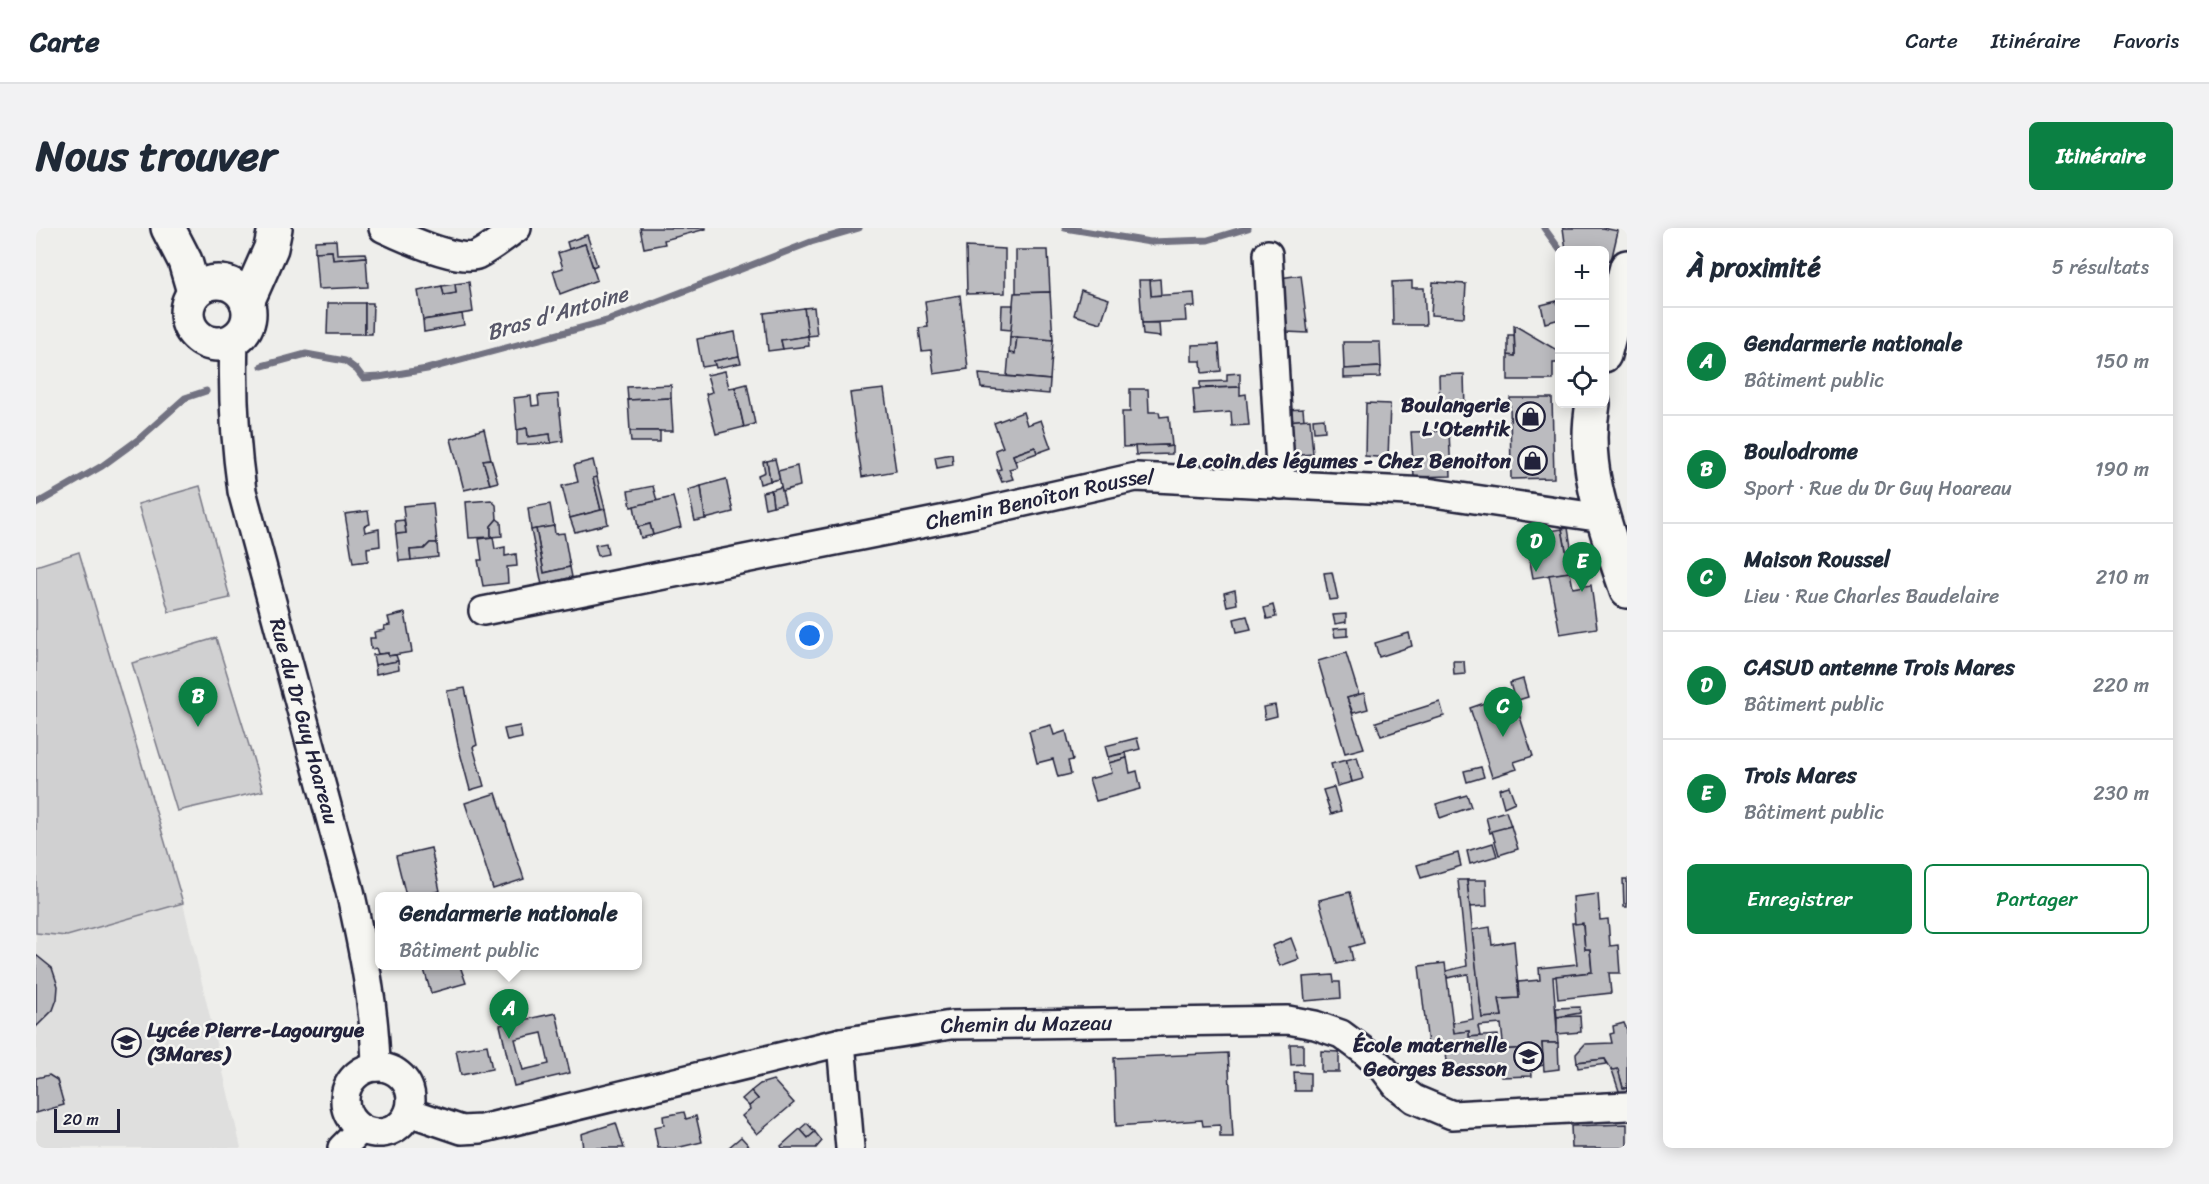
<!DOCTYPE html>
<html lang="fr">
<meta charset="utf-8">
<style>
:root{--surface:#fff;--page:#f2f2f3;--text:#1f2937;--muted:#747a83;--line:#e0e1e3;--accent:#0b8043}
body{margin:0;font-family:Sriracha,sans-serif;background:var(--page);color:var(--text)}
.controls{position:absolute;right:18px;top:18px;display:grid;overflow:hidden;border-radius:9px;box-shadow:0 3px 15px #0003}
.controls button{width:54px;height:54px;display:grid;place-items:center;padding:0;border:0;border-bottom:2px solid var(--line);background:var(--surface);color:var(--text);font:30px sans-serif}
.scale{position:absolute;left:18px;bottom:15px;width:66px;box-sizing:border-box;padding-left:6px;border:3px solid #22223b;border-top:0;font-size:16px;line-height:21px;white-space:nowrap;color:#22223b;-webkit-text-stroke:4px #f6f6f2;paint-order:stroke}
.you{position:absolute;left:774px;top:408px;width:21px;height:21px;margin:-15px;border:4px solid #fff;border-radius:50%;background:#1a73e8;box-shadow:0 0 0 9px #1a73e833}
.badge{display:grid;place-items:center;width:39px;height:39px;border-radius:50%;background:var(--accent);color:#fff;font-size:20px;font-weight:700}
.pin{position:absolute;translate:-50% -50px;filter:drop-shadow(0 2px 3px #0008)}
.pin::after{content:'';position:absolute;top:32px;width:21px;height:18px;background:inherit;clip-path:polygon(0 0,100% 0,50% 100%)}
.popup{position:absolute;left:339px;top:664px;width:267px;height:78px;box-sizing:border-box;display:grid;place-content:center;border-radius:9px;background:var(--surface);filter:drop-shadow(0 2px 4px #0005);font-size:20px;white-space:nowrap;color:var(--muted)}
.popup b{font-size:22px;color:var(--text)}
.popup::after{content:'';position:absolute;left:50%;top:100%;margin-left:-12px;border:12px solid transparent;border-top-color:var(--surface)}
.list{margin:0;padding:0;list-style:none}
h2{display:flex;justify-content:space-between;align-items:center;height:78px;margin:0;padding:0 24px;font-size:26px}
h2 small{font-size:20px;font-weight:400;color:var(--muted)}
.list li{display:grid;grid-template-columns:39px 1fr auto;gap:18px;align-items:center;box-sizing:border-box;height:108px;padding:0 24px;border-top:2px solid var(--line)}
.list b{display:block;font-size:22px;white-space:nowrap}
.list p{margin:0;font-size:20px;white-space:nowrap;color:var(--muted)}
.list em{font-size:20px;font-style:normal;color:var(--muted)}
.actions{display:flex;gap:12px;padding:18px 24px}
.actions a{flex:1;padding:14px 0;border:2px solid var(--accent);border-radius:9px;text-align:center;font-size:21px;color:var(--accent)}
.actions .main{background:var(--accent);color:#fff}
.icon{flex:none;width:33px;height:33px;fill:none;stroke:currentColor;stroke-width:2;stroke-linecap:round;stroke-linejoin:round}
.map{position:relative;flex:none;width:1591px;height:920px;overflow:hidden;border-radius:9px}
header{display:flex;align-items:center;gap:36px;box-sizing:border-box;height:84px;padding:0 30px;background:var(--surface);border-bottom:2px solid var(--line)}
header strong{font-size:28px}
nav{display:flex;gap:33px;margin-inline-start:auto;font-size:21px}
.intro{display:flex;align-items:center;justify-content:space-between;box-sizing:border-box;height:144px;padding:0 36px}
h1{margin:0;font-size:42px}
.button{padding:15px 27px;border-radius:9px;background:var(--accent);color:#fff;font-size:21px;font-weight:700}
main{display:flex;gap:36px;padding:0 36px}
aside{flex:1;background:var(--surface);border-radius:9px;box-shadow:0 3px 15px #0003}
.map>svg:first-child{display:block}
</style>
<header>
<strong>Carte</strong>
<nav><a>Carte</a><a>Itinéraire</a><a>Favoris</a></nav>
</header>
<div class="intro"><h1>Nous trouver</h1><a class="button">Itinéraire</a></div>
<main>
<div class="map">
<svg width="1591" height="920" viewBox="0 0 1591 920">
<rect width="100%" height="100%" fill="#eeeeeb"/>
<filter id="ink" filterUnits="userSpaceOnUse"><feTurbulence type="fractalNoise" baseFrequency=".0167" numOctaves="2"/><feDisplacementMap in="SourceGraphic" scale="12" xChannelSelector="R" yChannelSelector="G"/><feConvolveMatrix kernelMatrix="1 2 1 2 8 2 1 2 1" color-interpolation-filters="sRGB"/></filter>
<g filter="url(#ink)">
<!-- built -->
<polygon fill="#dfdfde" points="147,675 205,920 0,920 0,705 31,708"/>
<!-- green -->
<g fill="#d0d0d1" stroke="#797986" stroke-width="1.5">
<polygon points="164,258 194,370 133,384 102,276"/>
<polygon points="43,324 147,675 31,708 0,705 0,338"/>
<polygon points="180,410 227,563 141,583 96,435"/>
</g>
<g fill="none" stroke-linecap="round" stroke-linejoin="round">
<!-- stream -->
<g stroke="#727281" stroke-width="7">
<polyline points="1029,0 1114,14 1172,12 1212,0"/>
<polyline points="1508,0 1524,22"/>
<polyline points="226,138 270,126 309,133 321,142 327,150 343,149 391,141 571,93 775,14 823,0"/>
<polyline points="0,276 66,238 103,211 149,170 170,163"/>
</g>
</g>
<!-- building -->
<g fill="#bbbbbf" stroke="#22223b" stroke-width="1.5" fill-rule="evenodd">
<polygon points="604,0 670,0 670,1 628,12 629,16 608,20"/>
<polygon points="1527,0 1567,0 1582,3 1575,33 1568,31 1568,22 1530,22"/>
<polygon points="551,7 561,37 557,39 549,16 533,21 531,14"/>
<polygon points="300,12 301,26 329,25 330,29 297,32 296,23 279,24 279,13"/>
<polygon points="549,16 561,52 524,66 517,43 527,40 522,25"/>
<polygon points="930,19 969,21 969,65 931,66"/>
<polygon points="980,22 1012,22 1014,64 980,65"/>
<polygon points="296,23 297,32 330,29 332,59 282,61 279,24"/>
<polygon points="1265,47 1272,105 1250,104 1244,50"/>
<polygon points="1124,51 1125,67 1115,68 1114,52"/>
<polygon points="1103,52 1114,52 1115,68 1158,65 1159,79 1149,79 1150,93 1106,95"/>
<polygon points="1376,53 1376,60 1388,60 1390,97 1357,97 1356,54"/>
<polygon points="433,54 437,84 387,92 382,63 406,58 408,67 420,65 419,56"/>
<polygon points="1397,54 1430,56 1428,89 1395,87"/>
<polygon points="419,56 420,65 408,67 406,58"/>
<polygon points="1045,62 1073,71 1065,95 1038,87"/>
<polygon points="1014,64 1017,112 974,109 978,65"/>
<polygon points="924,67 932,141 898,146 895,122 886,123 883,100 892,99 889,73"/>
<polygon points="1521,73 1524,91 1509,95 1505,77"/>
<polygon points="292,75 329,75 329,106 291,106"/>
<polygon points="329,75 337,75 336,106 329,106"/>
<polygon points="966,77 977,77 975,102 965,101"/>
<polygon points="778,79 781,107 772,108 768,80"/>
<polygon points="768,80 772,108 745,112 747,121 732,123 728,85"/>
<polygon points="426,86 428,97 388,104 387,92"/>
<polygon points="1106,95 1123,95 1124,109 1107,107"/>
<polygon points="1478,97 1524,124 1524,135 1517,135 1517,152 1472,152 1472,127 1479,128"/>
<polygon points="699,104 703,128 678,133 679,137 666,139 661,111"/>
<polygon points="1472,107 1478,107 1479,128 1472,127"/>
<polygon points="772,108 773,118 747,121 745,112"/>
<polygon points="974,109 981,109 979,126 973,125"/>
<polygon points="981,109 1017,112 1014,152 971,148 973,125 979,126"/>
<polygon points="1307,114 1344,114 1345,139 1308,141"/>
<polygon points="1183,116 1185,143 1166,145 1165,133 1156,133 1156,117"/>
<polygon points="703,128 705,135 680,140 678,133"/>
<polygon points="1345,139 1344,149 1308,150 1308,141"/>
<polygon points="689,143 693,160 699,159 708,199 680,206 670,166 676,164 671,147"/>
<polygon points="1204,145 1204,159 1164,160 1164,154 1191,153 1191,146"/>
<polygon points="943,146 1014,152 1013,166 945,160"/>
<polygon points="1428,146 1429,183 1404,184 1403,147"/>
<polygon points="711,156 719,196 708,199 699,159"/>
<polygon points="635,157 635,170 592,172 591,159"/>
<polygon points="1204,159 1204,167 1210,166 1213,197 1196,198 1195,184 1159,187 1157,161"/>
<polygon points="848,161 860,243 826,249 814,165"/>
<polygon points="1094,161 1112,161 1113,184 1123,184 1124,189 1133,188 1136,218 1130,219 1131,217 1087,219 1086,184 1094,184"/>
<polygon points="522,166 527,213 515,215 514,206 492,209 491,200 481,202 478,170 495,168 496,178 503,177 502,168"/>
<polygon points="635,170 637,203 594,203 592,172"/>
<polygon points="1474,170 1516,170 1518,250 1475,251"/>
<polygon points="1330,175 1354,176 1352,230 1329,228"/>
<polygon points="1267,181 1268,192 1250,193 1250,182"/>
<polygon points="987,184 991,197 1005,192 1015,220 1001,225 999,219 977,227 981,239 973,241 977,251 966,254 961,242 965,241 959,222 967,219 958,195"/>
<polygon points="1288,190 1289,203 1278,204 1277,191"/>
<polygon points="1274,191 1277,226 1253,228 1250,193"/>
<polygon points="491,200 492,209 514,206 515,215 481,217 481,202"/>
<polygon points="448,201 455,231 447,232 454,256 428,262 415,211"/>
<polygon points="594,203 624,203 624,214 595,214"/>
<polygon points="1413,203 1415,248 1378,249 1375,204"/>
<polygon points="1131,217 1130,219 1136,218 1136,226 1100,227 1099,218"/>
<polygon points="999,219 1001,225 979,233 977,227"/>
<polygon points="916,226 917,237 901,240 899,229"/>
<polygon points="455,231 462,254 454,256 447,232"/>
<polygon points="739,231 744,251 734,253 731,233"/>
<polygon points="557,232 561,249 557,250 565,282 534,290 526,258 542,254 538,237"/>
<polygon points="731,233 734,253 724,256 722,247 729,244 727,234"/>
<polygon points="761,238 764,258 746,263 742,243"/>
<polygon points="561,249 569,281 565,282 557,250"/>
<polygon points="690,251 697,284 669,291 665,258"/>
<polygon points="617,258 621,273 595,279 592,263"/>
<polygon points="665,258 669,291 659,293 652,262"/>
<polygon points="745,259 749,275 737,278 735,262"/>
<polygon points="735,262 737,278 729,280 726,264"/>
<polygon points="637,269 645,299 617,307 614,296 602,299 598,278"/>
<polygon points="455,272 460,277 461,291 455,298 455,309 433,310 430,274"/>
<polygon points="397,275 401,315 394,315 388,321 374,322 375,332 363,333 360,306 370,305 367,278"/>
<polygon points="514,276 518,298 495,302 492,280"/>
<polygon points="569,281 572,296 539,304 534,290"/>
<polygon points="332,283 334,296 328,298 329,304 343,301 344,318 331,320 332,333 317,335 309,286"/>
<polygon points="461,291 465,294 466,308 455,309 455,298"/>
<polygon points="368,292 370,305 360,306 359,293"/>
<polygon points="614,296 617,307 605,310 602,299"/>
<polygon points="518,298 519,306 528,305 534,339 508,345 500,301"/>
<polygon points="1532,300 1539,344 1534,344 1526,301"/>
<polygon points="500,301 508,345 534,339 536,349 506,357 495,302"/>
<polygon points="1526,301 1534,344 1497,350 1489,307"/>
<polygon points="457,309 459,321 469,319 469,328 480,326 481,338 471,339 472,355 447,358 442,332 446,332 443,311"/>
<polygon points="394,315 401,315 402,329 375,332 374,322 388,321"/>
<polygon points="570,315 572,326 562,328 559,317"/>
<polygon points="1296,344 1302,371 1293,372 1288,345"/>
<polygon points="1534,344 1537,360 1555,357 1561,400 1524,406 1513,347"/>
<polygon points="1199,362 1201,376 1191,378 1188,365"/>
<polygon points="1237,377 1240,389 1231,391 1228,380"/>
<polygon points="369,385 376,424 352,428 352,425 342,426 340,420 335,421 334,410 339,410 338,404 349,402 348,398 354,397 352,389"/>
<polygon points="1310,386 1310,394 1299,396 1297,387"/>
<polygon points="1211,388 1215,401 1201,404 1198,391"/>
<polygon points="1312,400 1312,408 1299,409 1297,401"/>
<polygon points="1373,405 1376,418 1343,429 1339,415"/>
<polygon points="352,425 352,428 360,427 362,433 339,437 337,427"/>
<polygon points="1310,425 1323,467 1311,470 1328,520 1309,525 1282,433"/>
<polygon points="362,433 363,441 340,446 339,437"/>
<polygon points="1417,433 1428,433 1429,446 1418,447"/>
<polygon points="1487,451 1492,469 1479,473 1474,455"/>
<polygon points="429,460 441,517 437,519 448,558 434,562 422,517 411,463"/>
<polygon points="1468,460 1473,475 1460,478 1464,490 1482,483 1497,528 1478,534 1481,541 1456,549 1434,480 1457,472 1455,464"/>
<polygon points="1328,465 1332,481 1317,485 1311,470"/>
<polygon points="1404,474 1408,488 1345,508 1340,494"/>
<polygon points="1239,477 1241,488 1229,491 1227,479"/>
<polygon points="1015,497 1018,507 1030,503 1037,532 1032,533 1035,546 1022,549 1017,531 1001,535 993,503"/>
<polygon points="484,498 486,510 471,513 468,501"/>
<polygon points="1101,510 1104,521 1072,529 1069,518"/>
<polygon points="1090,525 1091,530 1073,535 1072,529"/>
<polygon points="1321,529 1327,551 1316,554 1310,532"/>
<polygon points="1091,530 1094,545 1101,543 1105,561 1060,573 1053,551 1076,545 1073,535"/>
<polygon points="1310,532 1316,554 1301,558 1295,536"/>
<polygon points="1445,539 1448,549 1431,554 1428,543"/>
<polygon points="1473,558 1479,574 1468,579 1463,561"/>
<polygon points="1298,559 1305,583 1295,586 1287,562"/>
<polygon points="460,565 488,651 457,661 429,575"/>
<polygon points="1431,567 1435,579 1404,590 1400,576"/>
<polygon points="1470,583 1475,598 1454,605 1450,589"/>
<polygon points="1475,598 1482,621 1463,627 1456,603"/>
<polygon points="1457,615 1461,628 1434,636 1431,623"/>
<polygon points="395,620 404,663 382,668 370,668 360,628"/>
<polygon points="1422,625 1425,638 1385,650 1381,637"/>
<polygon points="1587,651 1591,651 1591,679 1588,679"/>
<polygon points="1422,652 1431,652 1446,790 1466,788 1463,771 1483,770 1482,754 1504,752 1503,740 1541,736 1536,695 1547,695 1549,721 1554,721 1556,744 1517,749 1522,815 1506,815 1508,837 1495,840 1493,820 1463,822 1463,817 1467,814 1465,796 1442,798 1444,808 1433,809 1433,803 1418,805 1416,795 1437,791 1432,746 1411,750 1410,743 1431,738"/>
<polygon points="1431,652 1450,652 1451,678 1434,679"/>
<polygon points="1314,664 1328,715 1314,719 1317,732 1301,736 1283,672"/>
<polygon points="1562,666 1564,692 1572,691 1574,718 1582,717 1584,745 1573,745 1575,765 1522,771 1520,748 1556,744 1554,721 1549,721 1547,695 1539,696 1537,669"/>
<polygon points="1454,699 1456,717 1478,713 1483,770 1463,771 1466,788 1446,790 1436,702"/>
<polygon points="1255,710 1263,731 1244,738 1236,718"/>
<polygon points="0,727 16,740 22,758 21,771 17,782 0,799"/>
<polygon points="1409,735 1418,805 1433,803 1433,809 1462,807 1463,822 1493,820 1496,848 1465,849 1464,843 1439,845 1438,841 1412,843 1409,816 1392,817 1383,738"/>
<polygon points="387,738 424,738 430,755 395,765"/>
<polygon points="1297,747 1298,754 1304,754 1305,770 1269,773 1267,749"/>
<polygon points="1544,779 1544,785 1521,789 1520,780"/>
<path d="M520 785 534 845 478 858 464 797ZM506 805 513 836 487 842 479 811Z"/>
<polygon points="1544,788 1545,804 1521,806 1521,789"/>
<polygon points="1588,795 1591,802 1591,860 1587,860 1582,841 1576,842 1569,831 1541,834 1540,826 1549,816 1576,815 1574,806 1578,805 1577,798"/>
<polygon points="1506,815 1522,815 1523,841 1508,843"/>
<polygon points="1254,816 1267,816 1267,836 1255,837"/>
<polygon points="451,817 456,841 425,847 420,822"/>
<polygon points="1285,823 1303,824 1303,844 1285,844"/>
<polygon points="1192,825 1197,909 1184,909 1184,897 1167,898 1166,892 1080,898 1078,830"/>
<polygon points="1569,831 1571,836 1542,840 1541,834"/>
<polygon points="1582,841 1587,860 1591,860 1591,865 1584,866 1576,842"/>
<polygon points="1258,844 1274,845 1274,863 1259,863"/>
<polygon points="13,847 21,852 28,877 0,885 0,850"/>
<polygon points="737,852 758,875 721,906 706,888 714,881 713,878 722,871 715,863 724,856"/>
<polygon points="715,863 722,871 713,878 706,871"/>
<polygon points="648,884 650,891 660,888 666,914 640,920 622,920 618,899 628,897 627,888"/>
<polygon points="580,895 588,920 547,920 545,906"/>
<polygon points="771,895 779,904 772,910 764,901"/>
<polygon points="1591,896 1591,920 1536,920 1535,898"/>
<polygon points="764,901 772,910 779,904 786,913 780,920 746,920 745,918"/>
<polygon points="705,909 715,920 692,920"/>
</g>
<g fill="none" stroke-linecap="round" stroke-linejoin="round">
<defs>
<g id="minor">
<path d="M347 0C366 9 423 35 441 27 455 20 468 9 481 0"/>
<polyline points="1232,26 1245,257"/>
<path id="s1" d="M198 112C196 163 199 213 206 263L314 663C327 721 339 779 340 839"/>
<path id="s2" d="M447 383 930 287 1100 249 1391 264 1567 290"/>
<polyline points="805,814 814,920"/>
<circle cx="342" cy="872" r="33"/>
<path id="s3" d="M373 884 426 902 445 901 805 814 915 797 1252 792 1279 797 1305 806 1328 823 1348 841 1361 858 1378 871 1416 887 1591 878"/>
<polyline points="306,920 318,908 323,900"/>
</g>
<g id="tertiary">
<polyline points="132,0 149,33 158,64"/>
<circle cx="182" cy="85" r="31"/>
<polyline points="211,74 235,20 239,0"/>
</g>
<g id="secondary">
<polyline points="1568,127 1591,39"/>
<path d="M1557 176C1545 240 1571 303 1591 363"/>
</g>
</defs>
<!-- minor casing -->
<use href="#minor" stroke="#22223b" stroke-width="32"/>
<!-- tertiary casing -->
<use href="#tertiary" stroke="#22223b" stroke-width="38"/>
<!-- secondary casing -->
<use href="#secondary" stroke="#22223b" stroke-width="38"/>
<!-- minor -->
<use href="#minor" stroke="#f6f6f2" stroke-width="27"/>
<!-- tertiary -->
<use href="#tertiary" stroke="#f6f6f2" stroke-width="33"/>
<!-- secondary -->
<use href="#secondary" stroke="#f6f6f2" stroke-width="33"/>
</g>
</g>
<!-- icons -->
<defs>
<symbol id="shop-ring" viewBox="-11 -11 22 22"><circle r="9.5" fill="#f6f6f2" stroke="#22223b" stroke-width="1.5"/><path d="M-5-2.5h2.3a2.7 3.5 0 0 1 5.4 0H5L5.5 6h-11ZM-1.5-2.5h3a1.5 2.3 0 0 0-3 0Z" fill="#22223b"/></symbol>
<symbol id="school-ring" viewBox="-11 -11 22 22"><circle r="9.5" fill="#f6f6f2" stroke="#22223b" stroke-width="1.5"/><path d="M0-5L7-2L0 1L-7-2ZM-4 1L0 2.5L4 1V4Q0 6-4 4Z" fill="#22223b"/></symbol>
</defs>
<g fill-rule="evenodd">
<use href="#shop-ring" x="1478" y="172" width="33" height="33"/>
<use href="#shop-ring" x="1480" y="216" width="33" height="33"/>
<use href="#school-ring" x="74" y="798" width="33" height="33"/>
<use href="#school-ring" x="1476" y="812" width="33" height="33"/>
</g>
<g text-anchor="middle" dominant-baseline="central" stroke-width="5" stroke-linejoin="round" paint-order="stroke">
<!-- poi labels -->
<g font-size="21" font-weight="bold" fill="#22223b" stroke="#f6f6f2" text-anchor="end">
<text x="1474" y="177">Boulangerie<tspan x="1474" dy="24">L'Otentik</tspan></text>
<text x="1475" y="233">Le coin des légumes - Chez Benoiton</text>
<text x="111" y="802" text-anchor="start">Lycée Pierre-Lagourgue<tspan x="111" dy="24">(3Mares)</tspan></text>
<text x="1471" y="817">École maternelle<tspan x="1471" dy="24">Georges Besson</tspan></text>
</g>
<!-- street labels -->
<g font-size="21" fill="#22223b" stroke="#f6f6f2">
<text stroke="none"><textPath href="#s2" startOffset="568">Chemin Benoîton Roussel</textPath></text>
<text stroke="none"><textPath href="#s1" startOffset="390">Rue du Dr Guy Hoareau</textPath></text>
<text stroke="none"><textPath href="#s3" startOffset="632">Chemin du Mazeau</textPath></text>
</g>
<!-- water labels -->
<g font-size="22" font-style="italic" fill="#575769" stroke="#f6f6f2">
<text transform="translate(521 85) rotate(-16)">Bras d'Antoine</text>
</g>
</g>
</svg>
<div class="controls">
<button>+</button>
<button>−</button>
<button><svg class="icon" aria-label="locate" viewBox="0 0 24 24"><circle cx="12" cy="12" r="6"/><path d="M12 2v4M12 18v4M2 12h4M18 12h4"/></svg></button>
</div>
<div class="scale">20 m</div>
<div class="you"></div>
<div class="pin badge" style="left:473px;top:811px">A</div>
<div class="popup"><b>Gendarmerie nationale</b>Bâtiment public</div>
<div class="pin badge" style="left:162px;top:499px">B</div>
<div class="pin badge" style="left:1467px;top:509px">C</div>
<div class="pin badge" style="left:1500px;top:344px">D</div>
<div class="pin badge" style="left:1546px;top:364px">E</div>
</div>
<aside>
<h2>À proximité<small>5 résultats</small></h2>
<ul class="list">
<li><span class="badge">A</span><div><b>Gendarmerie nationale</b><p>Bâtiment public</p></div><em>150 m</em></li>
<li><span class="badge">B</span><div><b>Boulodrome</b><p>Sport · Rue du Dr Guy Hoareau</p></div><em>190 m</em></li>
<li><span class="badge">C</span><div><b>Maison Roussel</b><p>Lieu · Rue Charles Baudelaire</p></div><em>210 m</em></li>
<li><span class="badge">D</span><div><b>CASUD antenne Trois Mares</b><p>Bâtiment public</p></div><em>220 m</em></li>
<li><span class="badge">E</span><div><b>Trois Mares</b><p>Bâtiment public</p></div><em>230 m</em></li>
</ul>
<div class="actions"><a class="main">Enregistrer</a><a>Partager</a></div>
</aside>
</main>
